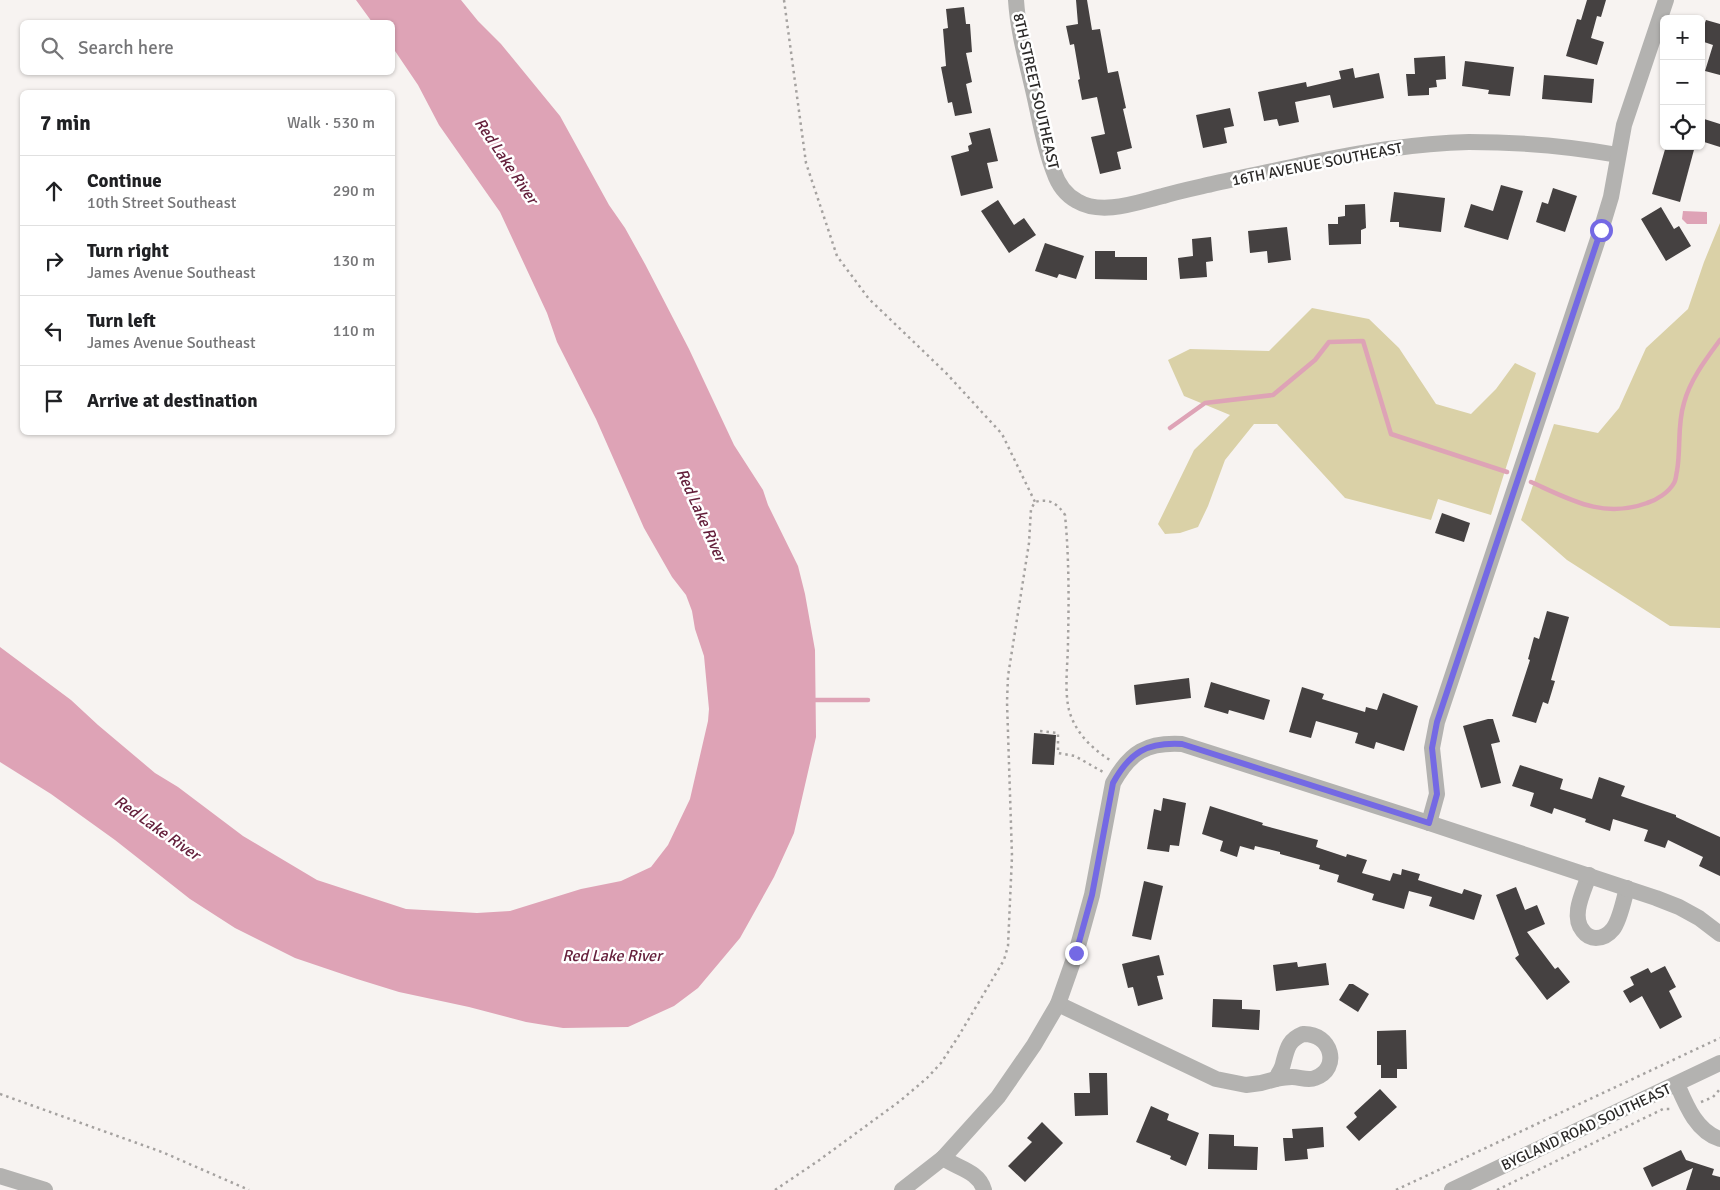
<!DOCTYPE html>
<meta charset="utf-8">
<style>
:root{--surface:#fff;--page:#f6f6f6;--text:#202124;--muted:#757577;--line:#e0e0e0}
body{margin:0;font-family:Signika,sans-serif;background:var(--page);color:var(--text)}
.controls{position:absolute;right:15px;top:15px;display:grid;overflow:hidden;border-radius:8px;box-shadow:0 1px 4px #0004}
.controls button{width:45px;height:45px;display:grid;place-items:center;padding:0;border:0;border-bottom:1px solid var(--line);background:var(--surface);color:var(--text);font:25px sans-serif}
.stop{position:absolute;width:15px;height:15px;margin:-11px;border:4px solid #7469e4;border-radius:50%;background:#fff}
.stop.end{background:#7469e4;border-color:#fff;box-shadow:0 1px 5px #0008}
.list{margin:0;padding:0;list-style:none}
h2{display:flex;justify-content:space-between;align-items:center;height:65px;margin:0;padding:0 20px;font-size:21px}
h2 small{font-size:16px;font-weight:400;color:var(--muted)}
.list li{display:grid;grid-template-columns:32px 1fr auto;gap:15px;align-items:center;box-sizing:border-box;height:70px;padding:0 20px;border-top:1px solid var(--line)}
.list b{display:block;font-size:19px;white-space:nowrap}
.list p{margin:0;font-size:16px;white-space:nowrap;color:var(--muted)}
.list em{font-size:16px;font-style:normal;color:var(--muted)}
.icon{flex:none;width:28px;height:28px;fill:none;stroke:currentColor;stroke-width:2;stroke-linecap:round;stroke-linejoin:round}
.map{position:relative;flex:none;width:1720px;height:1190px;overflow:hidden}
.search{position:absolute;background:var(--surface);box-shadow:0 1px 4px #0004;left:20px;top:20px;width:375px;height:55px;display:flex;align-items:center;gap:12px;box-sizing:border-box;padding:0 18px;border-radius:8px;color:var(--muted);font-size:19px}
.panel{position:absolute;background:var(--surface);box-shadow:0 1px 4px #0004;left:20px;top:90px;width:375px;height:345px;border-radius:8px}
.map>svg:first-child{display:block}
</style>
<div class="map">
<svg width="1720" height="1190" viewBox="0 0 1720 1190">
<rect width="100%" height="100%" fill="#f7f3f1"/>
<!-- green -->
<g fill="#dad1a7">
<polygon points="1720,223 1720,628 1670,626 1567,560 1521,520 1554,424 1598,433 1619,408 1646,348 1688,309 1704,262"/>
<polygon points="1312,308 1369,319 1399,348 1436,404 1471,414 1496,389 1515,363 1536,373 1491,515 1438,499 1431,520 1345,498 1277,424 1254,424 1225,460 1208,506 1198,527 1180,533 1165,534 1158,524 1194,450 1230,415 1184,396 1168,360 1190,349 1269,351"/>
</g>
<!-- water -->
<g fill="#dea3b6">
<polygon points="356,0 461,0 478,21 501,44 560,116 609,205 625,228 645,264 689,349 734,445 763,490 768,505 798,566 805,594 815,650 816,737 794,833 774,877 740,938 698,988 674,1006 628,1027 563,1028 526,1022 469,1007 399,992 357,979 295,958 235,928 190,899 115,840 51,794 0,762 0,647 71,700 98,725 155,773 178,787 243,836 317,880 406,909 477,913 510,911 581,889 621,881 651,867 668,845 690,799 708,721 709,709 704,656 695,629 692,611 686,595 672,577 644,528 596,419 557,342 547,313 500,212 439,125 418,85 393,48 392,22 372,22"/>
<polygon points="1683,211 1707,212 1707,224 1687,224 1682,219"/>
</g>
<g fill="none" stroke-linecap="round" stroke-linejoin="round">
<!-- stream -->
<g stroke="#dea3b6" stroke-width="4.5">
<polyline points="1170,428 1205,403 1273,395 1315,360 1329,342 1363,341 1391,434 1507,472"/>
<path d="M1531 482C1571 500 1603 519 1647 503 1657 500 1669 492 1674 483 1676 480 1676 475 1677 471 1681 449 1677 425 1684 403 1690 380 1706 359 1720 340"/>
<polyline points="812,700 868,700"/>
</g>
</g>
<!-- building -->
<g fill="#454141">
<polygon points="1076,0 1087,0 1092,30 1100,29 1108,73 1118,71 1126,108 1123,109 1132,148 1117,152 1121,169 1100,174 1091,137 1105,134 1097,97 1082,100 1078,80 1080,79 1074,44 1070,45 1066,26 1078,24"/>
<polygon points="1587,0 1606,0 1601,17 1597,16 1591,38 1604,42 1597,65 1566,56 1577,19 1581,20"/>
<polygon points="964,7 966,24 970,24 972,52 966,53 972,82 966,84 972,113 955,116 952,102 948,103 941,67 946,66 943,29 948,28 946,9"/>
<polygon points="1706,20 1720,24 1720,75 1705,71 1713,45 1701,41 1701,34"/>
<polygon points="1445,56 1446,79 1436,80 1437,87 1429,88 1429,95 1408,96 1406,74 1415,74 1414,58"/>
<polygon points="1465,61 1514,67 1510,96 1488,94 1489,90 1462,86"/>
<polygon points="1353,68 1355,78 1379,73 1384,98 1333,108 1330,95 1295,102 1299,122 1279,126 1277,119 1264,121 1258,92 1306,82 1307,87 1341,79 1339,71"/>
<polygon points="1544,75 1594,79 1592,103 1542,99"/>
<polygon points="1230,108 1234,126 1224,128 1227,143 1203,148 1196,115"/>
<polygon points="1701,118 1720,124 1720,147 1701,141"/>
<polygon points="990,128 998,161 987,163 993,188 961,196 951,156 969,151 968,146 972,144 969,133"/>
<polygon points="1666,146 1695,146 1680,202 1652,194"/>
<polygon points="1501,185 1523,191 1508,240 1464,227 1471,204 1493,211"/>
<polygon points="1553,188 1577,196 1565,232 1536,222 1542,202 1548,204"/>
<polygon points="1394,192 1445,198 1441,232 1399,227 1399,222 1390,222"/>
<polygon points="998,200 1014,225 1024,218 1036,235 1009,253 981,211"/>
<polygon points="1365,204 1366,228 1361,230 1361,244 1329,245 1328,224 1338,224 1338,217 1345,216 1345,205"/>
<polygon points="1661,207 1674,229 1679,226 1691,246 1666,261 1641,219"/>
<polygon points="1287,227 1291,260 1268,263 1267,251 1250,253 1248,231"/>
<polygon points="1211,237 1213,261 1206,262 1207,277 1180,279 1178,258 1193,256 1192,239"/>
<polygon points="1045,243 1084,256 1076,279 1059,274 1057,278 1035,271"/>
<polygon points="1095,251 1115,251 1115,257 1147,257 1147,280 1095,279"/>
<polygon points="1442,513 1470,523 1464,542 1435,533"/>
<polygon points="1547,611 1569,617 1551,680 1555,681 1548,704 1543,702 1536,723 1512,716 1530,660 1528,659 1534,637 1539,639"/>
<polygon points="1189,678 1191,698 1136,705 1134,685"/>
<polygon points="1211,682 1270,700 1264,720 1229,710 1228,714 1204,707"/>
<polygon points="1302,687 1324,694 1322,699 1365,712 1366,707 1377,710 1383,693 1418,706 1404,751 1376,742 1374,749 1355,743 1358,733 1316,721 1311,738 1289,732"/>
<polygon points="1488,719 1493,719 1500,742 1491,744 1501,783 1481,788 1463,726"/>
<polygon points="1034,733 1056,735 1054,765 1032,764"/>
<polygon points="1520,765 1563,779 1560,789 1592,799 1599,777 1625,786 1621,796 1676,815 1676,817 1720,837 1720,876 1699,866 1703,857 1668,840 1665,848 1644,841 1648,830 1613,819 1610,831 1585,822 1586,819 1554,808 1552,814 1530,806 1534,793 1512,786"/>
<polygon points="1163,798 1186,803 1179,846 1170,845 1169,852 1147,849 1154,809 1161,811"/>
<polygon points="1210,806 1263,823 1262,825 1318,840 1316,847 1346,857 1347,854 1367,860 1362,873 1390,881 1393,873 1401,875 1402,869 1420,874 1418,880 1462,894 1464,889 1482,895 1474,920 1429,906 1432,897 1409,891 1404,909 1372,900 1374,894 1337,882 1339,875 1319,869 1320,865 1280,854 1280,852 1255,846 1254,850 1240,846 1237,857 1220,851 1223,841 1202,834"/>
<polygon points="1144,881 1163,886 1151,940 1132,936"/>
<polygon points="1516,887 1525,910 1537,905 1545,924 1527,932 1555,969 1558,967 1570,982 1547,1000 1515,958 1519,955 1496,895"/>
<polygon points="1159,955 1164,975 1157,976 1163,999 1138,1006 1133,987 1128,988 1122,964"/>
<polygon points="1297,962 1298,967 1326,963 1329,985 1276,991 1273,965"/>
<polygon points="1665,966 1676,987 1669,991 1682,1017 1660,1029 1642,996 1630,1003 1623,991 1634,985 1630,977 1648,968 1651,973"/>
<polygon points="1349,984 1353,984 1369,994 1358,1012 1339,1000"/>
<polygon points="1213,999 1242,1000 1242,1009 1260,1010 1259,1030 1212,1027"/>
<polygon points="1406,1030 1407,1069 1397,1069 1397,1078 1381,1078 1381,1065 1377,1065 1377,1031"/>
<polygon points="1089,1073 1107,1073 1108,1115 1075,1116 1074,1093 1090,1093"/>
<polygon points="1380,1089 1397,1107 1359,1141 1346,1127 1357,1117 1354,1113"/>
<polygon points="1151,1106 1169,1114 1167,1120 1199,1133 1186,1166 1170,1159 1171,1156 1136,1142"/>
<polygon points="1042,1122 1063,1143 1025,1182 1008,1166 1032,1142 1027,1138"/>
<polygon points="1323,1127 1324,1147 1307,1149 1308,1159 1285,1161 1283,1138 1293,1138 1292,1129"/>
<polygon points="1209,1134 1234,1135 1234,1146 1258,1147 1257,1170 1208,1169"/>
<polygon points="1681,1150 1686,1160 1714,1169 1712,1175 1720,1177 1720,1190 1686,1190 1693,1168 1652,1187 1643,1168"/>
</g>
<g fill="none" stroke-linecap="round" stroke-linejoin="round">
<!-- path -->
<g stroke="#a5a2a0" stroke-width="2.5" stroke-dasharray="2.5 4" stroke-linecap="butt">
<polyline points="784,0 806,163 837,256 869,299 947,374 1002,434 1035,502"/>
<polyline points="1040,731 1058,733 1058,753 1075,756 1103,772"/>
<polyline points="0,1094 162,1152 249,1190"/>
<polyline points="1701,1102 1713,1097 1720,1089"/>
<path d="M775 1190 818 1161 900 1101 927 1078 941 1063 958 1037 1004 960 1008 946 1012 856 1007 702 1008 676 1029 543 1031 509 1035 502C1049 498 1057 503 1065 515 1069 557 1069 599 1068 641 1068 663 1064 689 1069 710 1075 732 1091 748 1110 760"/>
<polyline points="1396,1190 1720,1038"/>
<polyline points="1497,1190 1663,1109 1672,1109"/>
</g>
<!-- minor -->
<g stroke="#b3b2b0" stroke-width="16">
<path d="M1016 0C1018 32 1027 63 1034 94 1040 120 1044 147 1054 172 1058 184 1066 195 1077 201 1102 216 1138 202 1163 196 1179 191 1195 188 1212 184 1243 177 1274 171 1305 164 1359 153 1414 143 1469 142 1518 142 1569 146 1618 155"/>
<polyline points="1429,823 1437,794 1432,748 1437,722 1601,230 1611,197 1624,125 1666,0"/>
<path d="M1589 875C1584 891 1570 916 1583 931 1586 935 1591 938 1596 938 1603 938 1609 934 1613 929 1620 920 1624 899 1627 888"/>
<polyline points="1058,1004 1216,1079 1246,1085 1261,1083 1276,1079"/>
<path d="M1303 1034C1332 1033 1341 1069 1315 1078 1308 1081 1300 1077 1292 1077 1287 1077 1281 1078 1276 1079 1278 1074 1282 1069 1283 1064 1287 1049 1288 1040 1303 1034Z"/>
<path d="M1677 1084C1686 1105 1696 1131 1720 1139"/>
<path d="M943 1158C957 1168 979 1171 984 1190"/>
<polyline points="0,1176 45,1190"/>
<path d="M902 1190 943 1158 998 1097 1034 1045 1058 1004 1076 953 1092 895 1113 783C1130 752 1147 742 1182 744L1429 823 1656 898 1679 907 1699 918 1720 934"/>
<polyline points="1452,1190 1720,1063"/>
</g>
</g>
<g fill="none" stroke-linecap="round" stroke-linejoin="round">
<!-- route -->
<path stroke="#7469e4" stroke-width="6" d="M1076 953 1092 895 1113 783C1130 752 1147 742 1182 744L1429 823 1437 794 1432 748 1437 722 1601 230"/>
</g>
<g text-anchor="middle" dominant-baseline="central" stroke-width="5" stroke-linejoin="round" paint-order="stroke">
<!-- street labels -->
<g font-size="15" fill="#2b2928" stroke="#fff">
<text transform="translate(1036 91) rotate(77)">8TH STREET SOUTHEAST</text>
<text transform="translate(1317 164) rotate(-11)">16TH AVENUE SOUTHEAST</text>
<text transform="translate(1586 1127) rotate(-25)">BYGLAND ROAD SOUTHEAST</text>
</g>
<!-- water labels -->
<g font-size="16" font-style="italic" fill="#65203c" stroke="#fff">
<text transform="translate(506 161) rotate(56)">Red Lake River</text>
<text transform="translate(701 515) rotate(66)">Red Lake River</text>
<text transform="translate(157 828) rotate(35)">Red Lake River</text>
<text x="612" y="956">Red Lake River</text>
</g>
</g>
</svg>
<div class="controls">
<button>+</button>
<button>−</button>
<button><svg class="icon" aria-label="locate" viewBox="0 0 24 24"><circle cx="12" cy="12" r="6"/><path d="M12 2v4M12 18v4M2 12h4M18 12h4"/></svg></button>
</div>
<div class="stop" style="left:1601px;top:230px"></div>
<div class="stop end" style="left:1076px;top:953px"></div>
<div class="search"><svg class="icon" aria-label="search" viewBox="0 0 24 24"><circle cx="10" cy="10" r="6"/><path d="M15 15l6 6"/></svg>Search here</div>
<section class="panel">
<h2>7 min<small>Walk · 530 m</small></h2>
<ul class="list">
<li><svg class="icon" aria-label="ahead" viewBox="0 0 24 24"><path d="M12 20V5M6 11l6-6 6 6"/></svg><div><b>Continue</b><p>10th Street Southeast</p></div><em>290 m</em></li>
<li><svg class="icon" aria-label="right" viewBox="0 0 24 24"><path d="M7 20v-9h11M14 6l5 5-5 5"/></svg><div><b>Turn right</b><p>James Avenue Southeast</p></div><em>130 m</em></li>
<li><svg class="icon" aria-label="left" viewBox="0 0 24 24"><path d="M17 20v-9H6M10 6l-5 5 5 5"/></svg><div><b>Turn left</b><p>James Avenue Southeast</p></div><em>110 m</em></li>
<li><svg class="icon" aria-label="arrive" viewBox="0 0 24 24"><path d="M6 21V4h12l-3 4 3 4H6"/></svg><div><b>Arrive at destination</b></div></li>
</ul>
</section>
</div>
